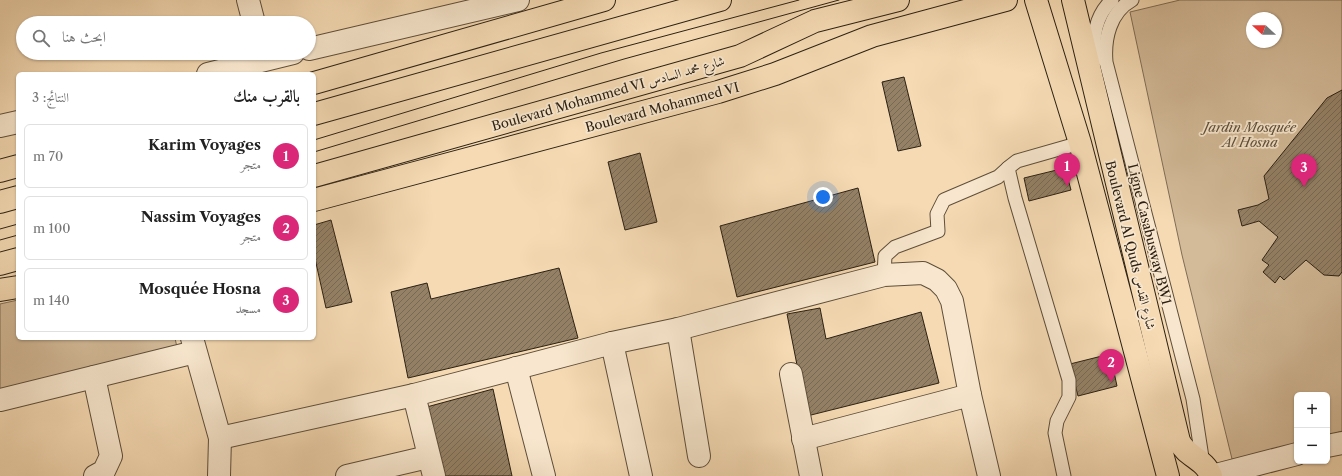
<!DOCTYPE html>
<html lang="ar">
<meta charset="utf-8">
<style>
:root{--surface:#fff;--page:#f6f6f6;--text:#222;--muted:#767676;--line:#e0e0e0;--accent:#db2777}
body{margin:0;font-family:"Libre Caslon Text",Amiri,serif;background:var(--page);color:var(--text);direction:rtl}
.controls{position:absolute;right:12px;bottom:12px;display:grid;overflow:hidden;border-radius:6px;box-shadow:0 1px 3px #0004}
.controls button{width:36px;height:36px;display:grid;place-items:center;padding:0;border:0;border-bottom:1px solid var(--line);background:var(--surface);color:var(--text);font:20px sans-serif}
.compass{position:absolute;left:1246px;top:12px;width:36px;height:36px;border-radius:50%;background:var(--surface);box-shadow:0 1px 3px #0004;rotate:291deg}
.you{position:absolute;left:823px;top:197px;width:14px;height:14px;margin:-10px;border:3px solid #fff;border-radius:50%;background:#1a73e8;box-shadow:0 0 0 6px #1a73e833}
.badge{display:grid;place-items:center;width:26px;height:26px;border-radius:50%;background:var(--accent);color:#fff;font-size:13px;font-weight:700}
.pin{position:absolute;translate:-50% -33px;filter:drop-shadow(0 1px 2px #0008)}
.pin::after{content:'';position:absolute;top:21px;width:14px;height:12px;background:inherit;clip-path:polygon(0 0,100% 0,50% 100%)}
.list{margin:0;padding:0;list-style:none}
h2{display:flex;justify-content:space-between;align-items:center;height:52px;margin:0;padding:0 16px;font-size:17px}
h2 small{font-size:13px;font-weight:400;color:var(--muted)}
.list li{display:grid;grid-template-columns:26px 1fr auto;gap:12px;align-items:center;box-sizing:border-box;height:64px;margin:0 8px 8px;padding:0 8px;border:1px solid var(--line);border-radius:6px}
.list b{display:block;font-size:15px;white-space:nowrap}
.list p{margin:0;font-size:13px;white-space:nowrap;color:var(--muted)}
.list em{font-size:13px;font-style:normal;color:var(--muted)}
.icon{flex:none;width:22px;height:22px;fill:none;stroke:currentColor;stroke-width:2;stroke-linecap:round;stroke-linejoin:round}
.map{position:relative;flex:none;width:1342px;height:476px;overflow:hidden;direction:ltr}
.search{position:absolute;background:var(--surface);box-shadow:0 1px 3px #0004;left:16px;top:16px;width:300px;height:44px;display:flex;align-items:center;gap:10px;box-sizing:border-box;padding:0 14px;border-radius:22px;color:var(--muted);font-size:15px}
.panel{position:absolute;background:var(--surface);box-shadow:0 1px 3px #0004;left:16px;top:72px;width:300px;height:268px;border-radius:6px;direction:rtl}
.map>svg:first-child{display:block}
</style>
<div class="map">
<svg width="1342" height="476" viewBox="0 0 1342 476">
<defs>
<pattern id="building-hatch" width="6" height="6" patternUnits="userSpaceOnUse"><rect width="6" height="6" fill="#948166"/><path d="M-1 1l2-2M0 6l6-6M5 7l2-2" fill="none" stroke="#796953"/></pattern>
</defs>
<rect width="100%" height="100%" fill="#f5dab3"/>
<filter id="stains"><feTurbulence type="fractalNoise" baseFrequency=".005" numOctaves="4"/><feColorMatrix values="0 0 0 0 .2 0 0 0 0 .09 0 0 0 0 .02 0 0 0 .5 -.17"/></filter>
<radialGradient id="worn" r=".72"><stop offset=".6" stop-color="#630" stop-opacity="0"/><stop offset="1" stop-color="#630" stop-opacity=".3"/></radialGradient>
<!-- green -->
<g fill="#d3ba98" stroke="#7f6d56" fill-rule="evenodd">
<path d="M1180 0H1342V431L1327 436V395H1297V444L1233 463 1182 255 1130 12ZM1252 18H1276V42H1252Z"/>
<polygon points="18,300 18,338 175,338 178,352 0,398 0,304"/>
</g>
<!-- building -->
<g fill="url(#building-hatch)" stroke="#2b2013">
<polygon points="904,77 921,146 898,151 882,82"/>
<polygon points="1342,90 1342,272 1339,276 1324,275 1306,260 1284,280 1280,276 1275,283 1263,272 1269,265 1262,260 1278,237 1259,221 1242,226 1238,210 1258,205 1269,199 1264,176 1327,98"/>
<polygon points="640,153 657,222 625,230 608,162"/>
<polygon points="1065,168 1071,190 1029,201 1024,178"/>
<polygon points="858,188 875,262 737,297 720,226"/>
<polygon points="331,220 352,302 326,308 314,254 314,225"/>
<polygon points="559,268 578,338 408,378 391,292 427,283 431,299"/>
<polygon points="820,308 826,339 921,312 939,383 807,416 787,314"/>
<polygon points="1110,354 1117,386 1078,396 1070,364"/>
<polygon points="493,389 512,476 440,476 423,408"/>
</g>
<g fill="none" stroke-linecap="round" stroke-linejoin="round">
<defs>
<g id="service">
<path d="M1132 0C1110 12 1104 39 1106 62L1193 399 1203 464"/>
<path d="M1096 59C1091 38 1096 15 1112 0"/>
<polyline points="884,275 885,256 895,247 938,231 937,214 944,200 998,177 1008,168"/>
<polyline points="1064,476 1055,433 1057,421 1069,397 1069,380 1015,198 1008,168 1017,161 1080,143"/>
</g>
<g id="minor">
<polyline points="248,0 254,23"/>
<polyline points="309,49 518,0"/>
<polyline points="208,74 293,53"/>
<polyline points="0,126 18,122"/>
<polyline points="678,329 699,456"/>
<polyline points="192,338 220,438 219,476"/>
<polyline points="612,343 641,476"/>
<polyline points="516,368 544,476"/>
<polyline points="791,374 811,476"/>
<polyline points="94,377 111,456 104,471 95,476"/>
<polyline points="414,395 434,476"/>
<polyline points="0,400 195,352"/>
<polyline points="220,438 414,395 612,343 678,329 884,275 923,273 937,280 946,289 952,301 970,395 989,476"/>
<polyline points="803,439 970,395"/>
<polyline points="1327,446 1342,443"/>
<polyline points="347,476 428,457"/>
<polyline points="1212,476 1297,454"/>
</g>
<g id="primary">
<polyline points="1036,0 1080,143 1168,476"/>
<path d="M1073 0 1179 441C1186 457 1204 458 1211 476"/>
<polyline points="314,83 604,0"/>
<polyline points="0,171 18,166"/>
<polyline points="314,200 718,92 775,74 872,36 1006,0"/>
<polyline points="0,290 18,287"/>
</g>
<g id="trunk">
<polyline points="314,114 720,0"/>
<polyline points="314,176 740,56 815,21 898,0"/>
<polyline points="0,202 18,197"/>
<polyline points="0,264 18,259"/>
</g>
</defs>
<!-- service casing -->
<use href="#service" stroke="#5e4e3b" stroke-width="15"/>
<!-- minor casing -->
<use href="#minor" stroke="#5e4e3b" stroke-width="24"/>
<!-- primary casing -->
<use href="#primary" stroke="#2b2013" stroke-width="24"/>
<!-- trunk casing -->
<use href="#trunk" stroke="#2b2013" stroke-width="24"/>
<!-- service -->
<use href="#service" stroke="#f8e7ce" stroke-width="13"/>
<!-- minor -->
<use href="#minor" stroke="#f8e7ce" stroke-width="22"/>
<!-- primary -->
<use href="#primary" stroke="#f5dab3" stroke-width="22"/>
<!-- trunk -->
<use href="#trunk" stroke="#f5dab3" stroke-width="22"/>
<!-- tram -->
<g stroke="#2b2013" stroke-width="1">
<polyline points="314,140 601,53 799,0"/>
<polyline points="314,152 624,59 839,0"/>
<polyline points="0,229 18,224"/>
<polyline points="0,240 18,235"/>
</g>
</g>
<g text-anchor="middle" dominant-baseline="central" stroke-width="3.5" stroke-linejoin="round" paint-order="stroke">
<!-- street labels -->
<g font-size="13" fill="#2b2013" stroke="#f8e7ce">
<text transform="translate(608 93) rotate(-16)">Boulevard Mohammed VI شارع محمد السادس</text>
<text transform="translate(662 107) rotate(-15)">Boulevard Mohammed VI</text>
<text transform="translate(1150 234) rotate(76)">Ligne Casabusway BW1</text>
<text transform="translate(1131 245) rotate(76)">Boulevard Al Quds شارع القدس</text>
</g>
<!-- park labels -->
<g font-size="13" font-style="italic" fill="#5d4e3b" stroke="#f8e7ce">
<text x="1250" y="127">Jardin Mosquée<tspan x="1250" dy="15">Al Hosna</tspan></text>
</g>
</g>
<rect width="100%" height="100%" filter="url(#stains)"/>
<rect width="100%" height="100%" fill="url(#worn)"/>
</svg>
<div class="controls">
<button>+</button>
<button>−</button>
</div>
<svg class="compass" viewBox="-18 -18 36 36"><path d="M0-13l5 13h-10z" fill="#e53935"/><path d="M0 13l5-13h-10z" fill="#767676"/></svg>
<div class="you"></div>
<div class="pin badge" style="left:1067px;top:186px">1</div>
<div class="pin badge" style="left:1111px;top:382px">2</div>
<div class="pin badge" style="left:1304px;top:187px">3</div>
<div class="search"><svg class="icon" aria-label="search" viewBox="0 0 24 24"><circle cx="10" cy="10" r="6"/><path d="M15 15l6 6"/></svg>ابحث هنا</div>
<section class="panel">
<h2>بالقرب منك<small>النتائج: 3</small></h2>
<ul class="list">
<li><span class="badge">1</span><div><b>Karim Voyages</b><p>متجر</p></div><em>70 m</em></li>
<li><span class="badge">2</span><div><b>Nassim Voyages</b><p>متجر</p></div><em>100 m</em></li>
<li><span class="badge">3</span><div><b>Mosquée Hosna</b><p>مسجد</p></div><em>140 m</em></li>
</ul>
</section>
</div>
